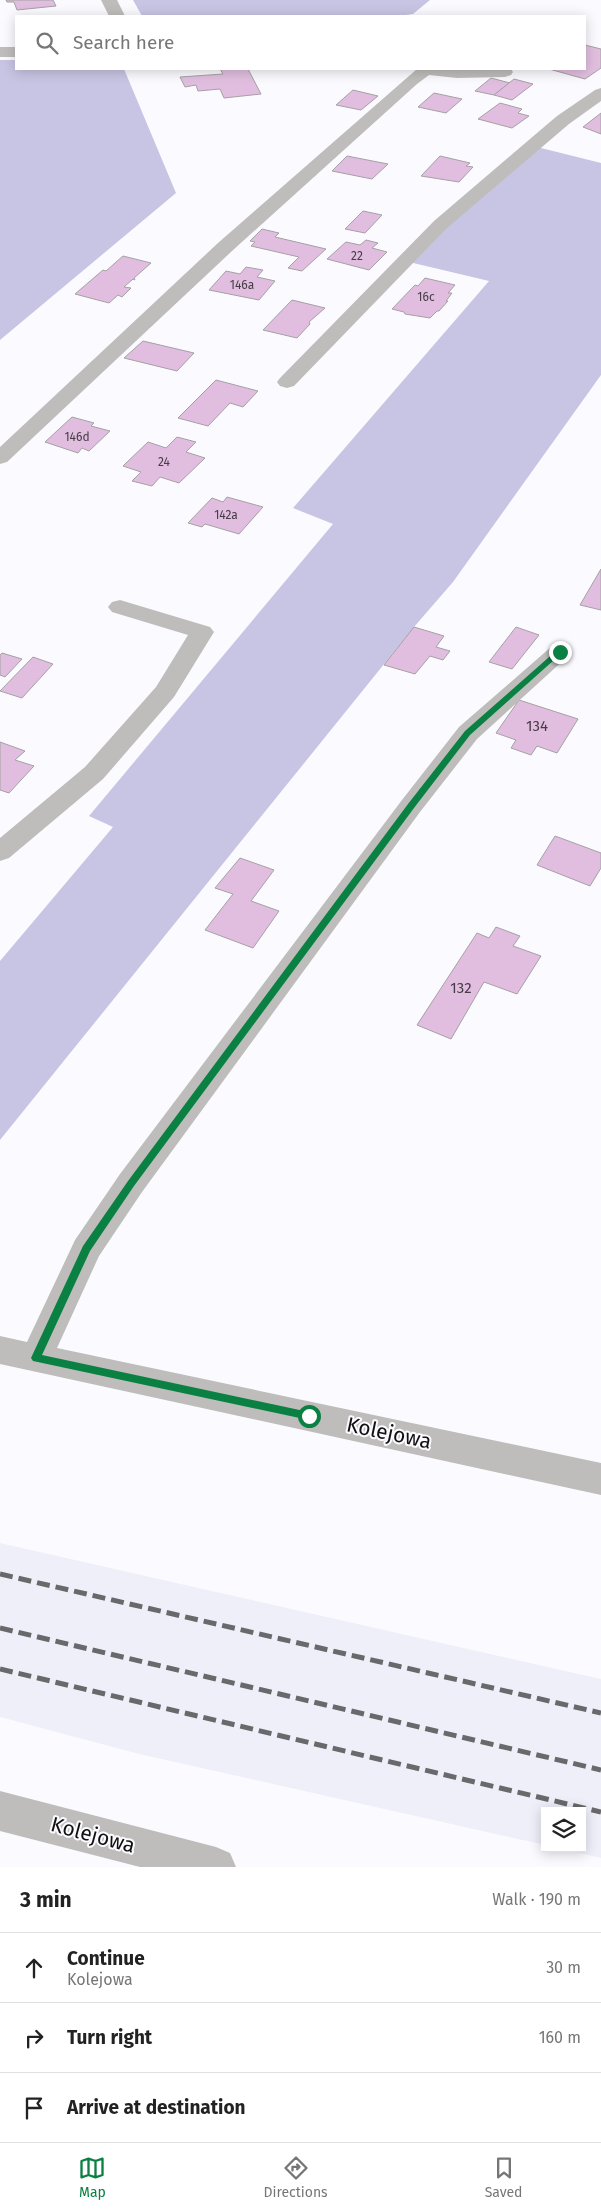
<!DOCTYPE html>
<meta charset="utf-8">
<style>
:root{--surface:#fff;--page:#f2f2f2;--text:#222;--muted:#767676;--line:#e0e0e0;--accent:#0b8043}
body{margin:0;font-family:"Fira Sans",sans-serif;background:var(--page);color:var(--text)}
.controls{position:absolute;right:15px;bottom:15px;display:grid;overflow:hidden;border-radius:0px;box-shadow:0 2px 12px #0003}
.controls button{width:45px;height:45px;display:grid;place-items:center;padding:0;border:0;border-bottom:1px solid var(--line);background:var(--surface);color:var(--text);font:25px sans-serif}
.stop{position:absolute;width:15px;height:15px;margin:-11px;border:4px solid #0b8043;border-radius:50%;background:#fff}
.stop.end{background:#0b8043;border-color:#fff;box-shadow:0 1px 5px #0008}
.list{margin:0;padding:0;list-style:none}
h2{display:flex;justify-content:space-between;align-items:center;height:65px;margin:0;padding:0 20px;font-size:21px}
h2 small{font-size:16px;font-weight:400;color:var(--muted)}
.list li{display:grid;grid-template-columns:32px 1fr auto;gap:15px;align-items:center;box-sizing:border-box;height:70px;padding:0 20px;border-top:1px solid var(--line)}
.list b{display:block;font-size:19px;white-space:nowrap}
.list p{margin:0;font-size:16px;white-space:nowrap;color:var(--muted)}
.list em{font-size:16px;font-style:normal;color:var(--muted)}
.icon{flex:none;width:28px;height:28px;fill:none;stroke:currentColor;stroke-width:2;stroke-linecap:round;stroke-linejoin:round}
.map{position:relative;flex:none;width:601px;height:1867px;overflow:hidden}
.search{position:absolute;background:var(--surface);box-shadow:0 2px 12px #0003;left:15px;right:15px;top:15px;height:55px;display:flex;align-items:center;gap:12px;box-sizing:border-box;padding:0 18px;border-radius:0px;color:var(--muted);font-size:19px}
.sheet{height:275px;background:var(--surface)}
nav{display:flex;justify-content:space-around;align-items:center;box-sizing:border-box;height:70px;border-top:1px solid var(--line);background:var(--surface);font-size:14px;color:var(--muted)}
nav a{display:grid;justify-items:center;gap:2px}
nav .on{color:var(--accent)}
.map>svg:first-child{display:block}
</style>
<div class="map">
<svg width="601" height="1867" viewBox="0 0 601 1867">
<rect width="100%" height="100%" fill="#fbfbff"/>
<!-- built -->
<polygon fill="#efeffa" points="0,1543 601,1679 601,1858 558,1848 582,1848 582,1811 545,1811 545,1845 139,1754 0,1717"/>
<!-- green -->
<g fill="#c8c5e4">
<polygon points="133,0 430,0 413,14 399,16 142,16"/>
<polygon points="0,60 16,60 16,69 124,69 176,193 0,340"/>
<polygon points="537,147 601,163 601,375 453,582 414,627 0,1140 0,961 113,827 89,816 333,524 293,508 489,281 409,262 445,227"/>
</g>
<!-- building -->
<g fill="#e1bedf" stroke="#a4a1a4">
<polygon points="6,0 53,0 56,6 17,10 14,2 7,2"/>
<polygon points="585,45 601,49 601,68 585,79 549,69 585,69"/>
<polygon points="220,69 248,69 261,94 224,98 220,89 198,91 196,85 185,87 180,77 223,74"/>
<polygon points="491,78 510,83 494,95 475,91"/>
<polygon points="514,79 533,84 512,100 494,95"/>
<polygon points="353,90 378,96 361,110 336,105"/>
<polygon points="434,93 462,99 446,113 418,107"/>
<polygon points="500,103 522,109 518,113 529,116 512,128 478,119"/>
<polygon points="601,113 601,134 583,127"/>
<polygon points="347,156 388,164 372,179 332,171"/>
<polygon points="440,156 470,163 466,166 473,167 459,182 421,176"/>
<polygon points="363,211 382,215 365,233 345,229"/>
<polygon points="262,229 279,233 275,237 326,249 302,271 288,268 299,257 251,246 255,242 250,241"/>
<polygon points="366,240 378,243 372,248 387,252 369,270 327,259 346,242 360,245"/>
<polygon points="123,256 151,263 134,278 135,280 133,279 124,287 131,288 122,297 118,295 109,303 75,294 103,270 106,271"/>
<polygon points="246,267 263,270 257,277 275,281 259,300 209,290 226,271 240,274"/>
<polygon points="425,278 455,285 448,293 452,293 446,301 448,301 439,311 437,311 430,318 405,314 404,312 392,309 415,285 418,286"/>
<polygon points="292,300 325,308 309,322 310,324 297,338 263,330"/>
<polygon points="143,341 194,353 177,371 124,358"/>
<polygon points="216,380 258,391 243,407 230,403 208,426 178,418"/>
<polygon points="72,417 94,423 91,426 110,431 89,451 82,448 78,453 45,442"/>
<polygon points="177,437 196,442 186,452 205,458 179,483 160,477 152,486 132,481 141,472 123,466 148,442 166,448"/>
<polygon points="227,497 263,507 239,534 205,524 202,527 188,523 212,498 223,502"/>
<polygon points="601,569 601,610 580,605"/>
<polygon points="414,627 444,636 436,647 450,651 443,660 430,656 415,674 384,665"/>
<polygon points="516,627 539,635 512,669 489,662"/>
<polygon points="2,653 22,659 5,677 0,675 0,655"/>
<polygon points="33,657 53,664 22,698 0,691"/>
<polygon points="519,700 578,719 557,753 537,746 531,755 511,748 516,740 496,733"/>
<polygon points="0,742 25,751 15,760 34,766 9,793 0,790"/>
<polygon points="555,836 601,853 601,868 590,886 537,865"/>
<polygon points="240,858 274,870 251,901 279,911 253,948 205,930 233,894 215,888"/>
<polygon points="496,927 520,936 513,946 541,956 517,994 484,982 451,1039 417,1025 477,933 489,938"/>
</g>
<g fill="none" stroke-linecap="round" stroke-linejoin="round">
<!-- minor -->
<g fill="#bebdbc" fill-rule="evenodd">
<polygon points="101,0 117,0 125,16 109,16"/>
<rect x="0" y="47" width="16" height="10"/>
<polygon points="417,69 511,69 513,72 511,75 505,77 457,78 429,75 417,84 232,251 7,462 0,464 0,447 218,243"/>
<polygon points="601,88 601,101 569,124 446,229 294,386 287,388 280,386 277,382 280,378 434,221 557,116 595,90"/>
<polygon points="120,600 210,627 214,632 174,697 103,779 9,858 0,861 0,838 85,767 156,687 188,635 112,612 108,607 112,602"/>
<polygon points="559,645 567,647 571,652 567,657 477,739 420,812 142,1192 99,1256 57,1348 601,1463 601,1495 0,1364 0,1336 27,1342 75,1240 120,1174 402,800 459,727 551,647"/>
<polygon points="0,1791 216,1847 230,1853 236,1867 140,1867 0,1831"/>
</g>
<!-- rail -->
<g stroke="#69696c" stroke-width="5" stroke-dasharray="13 6" stroke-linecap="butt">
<polyline points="0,1574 601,1713"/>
<polyline points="0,1628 601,1770"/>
<polyline points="0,1669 601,1812"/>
</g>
</g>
<!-- route -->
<polygon fill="#0b8043" points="557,650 563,652 470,735 414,808 134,1186 90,1251 42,1355 309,1412 313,1413 313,1419 309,1420 33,1361 31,1358 83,1246 128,1181 408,804 465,731"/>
<g text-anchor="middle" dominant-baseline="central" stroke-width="4" stroke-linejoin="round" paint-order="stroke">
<!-- far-number labels -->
<g font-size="12" fill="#453c45">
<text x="357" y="256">22</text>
<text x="242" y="285">146a</text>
<text x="426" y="297">16c</text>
<text x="77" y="437">146d</text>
<text x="164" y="462">24</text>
<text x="226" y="515">142a</text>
</g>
<!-- number labels -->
<g font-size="15" fill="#453c45">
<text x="537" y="726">134</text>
<text x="461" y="988">132</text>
</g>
<!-- near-street labels -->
<g font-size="21" fill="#111112" stroke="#fbfbff">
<text transform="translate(389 1433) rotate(12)">Kolejowa</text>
<text transform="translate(93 1835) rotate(15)">Kolejowa</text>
</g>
</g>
</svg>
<div class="controls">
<button><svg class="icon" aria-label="layers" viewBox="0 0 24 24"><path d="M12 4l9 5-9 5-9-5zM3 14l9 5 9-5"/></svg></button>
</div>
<div class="stop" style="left:309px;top:1416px"></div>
<div class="stop end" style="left:560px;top:652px"></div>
<div class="search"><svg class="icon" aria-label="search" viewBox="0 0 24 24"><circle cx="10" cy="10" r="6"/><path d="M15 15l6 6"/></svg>Search here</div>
</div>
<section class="sheet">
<h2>3 min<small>Walk · 190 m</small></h2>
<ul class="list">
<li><svg class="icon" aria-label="ahead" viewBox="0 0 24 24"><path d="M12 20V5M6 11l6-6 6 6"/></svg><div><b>Continue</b><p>Kolejowa</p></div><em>30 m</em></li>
<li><svg class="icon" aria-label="right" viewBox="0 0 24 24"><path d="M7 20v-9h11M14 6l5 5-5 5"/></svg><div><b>Turn right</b></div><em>160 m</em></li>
<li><svg class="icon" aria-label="arrive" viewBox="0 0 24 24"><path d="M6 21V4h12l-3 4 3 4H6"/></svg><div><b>Arrive at destination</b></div></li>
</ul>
</section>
<nav>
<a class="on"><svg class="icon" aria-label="map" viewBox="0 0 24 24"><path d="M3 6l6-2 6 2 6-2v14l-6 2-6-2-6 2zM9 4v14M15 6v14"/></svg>Map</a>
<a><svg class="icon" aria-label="directions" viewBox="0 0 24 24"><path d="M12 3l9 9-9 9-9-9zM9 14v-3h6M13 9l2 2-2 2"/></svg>Directions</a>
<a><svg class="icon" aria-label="saved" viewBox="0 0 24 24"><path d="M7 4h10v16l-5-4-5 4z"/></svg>Saved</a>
</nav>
